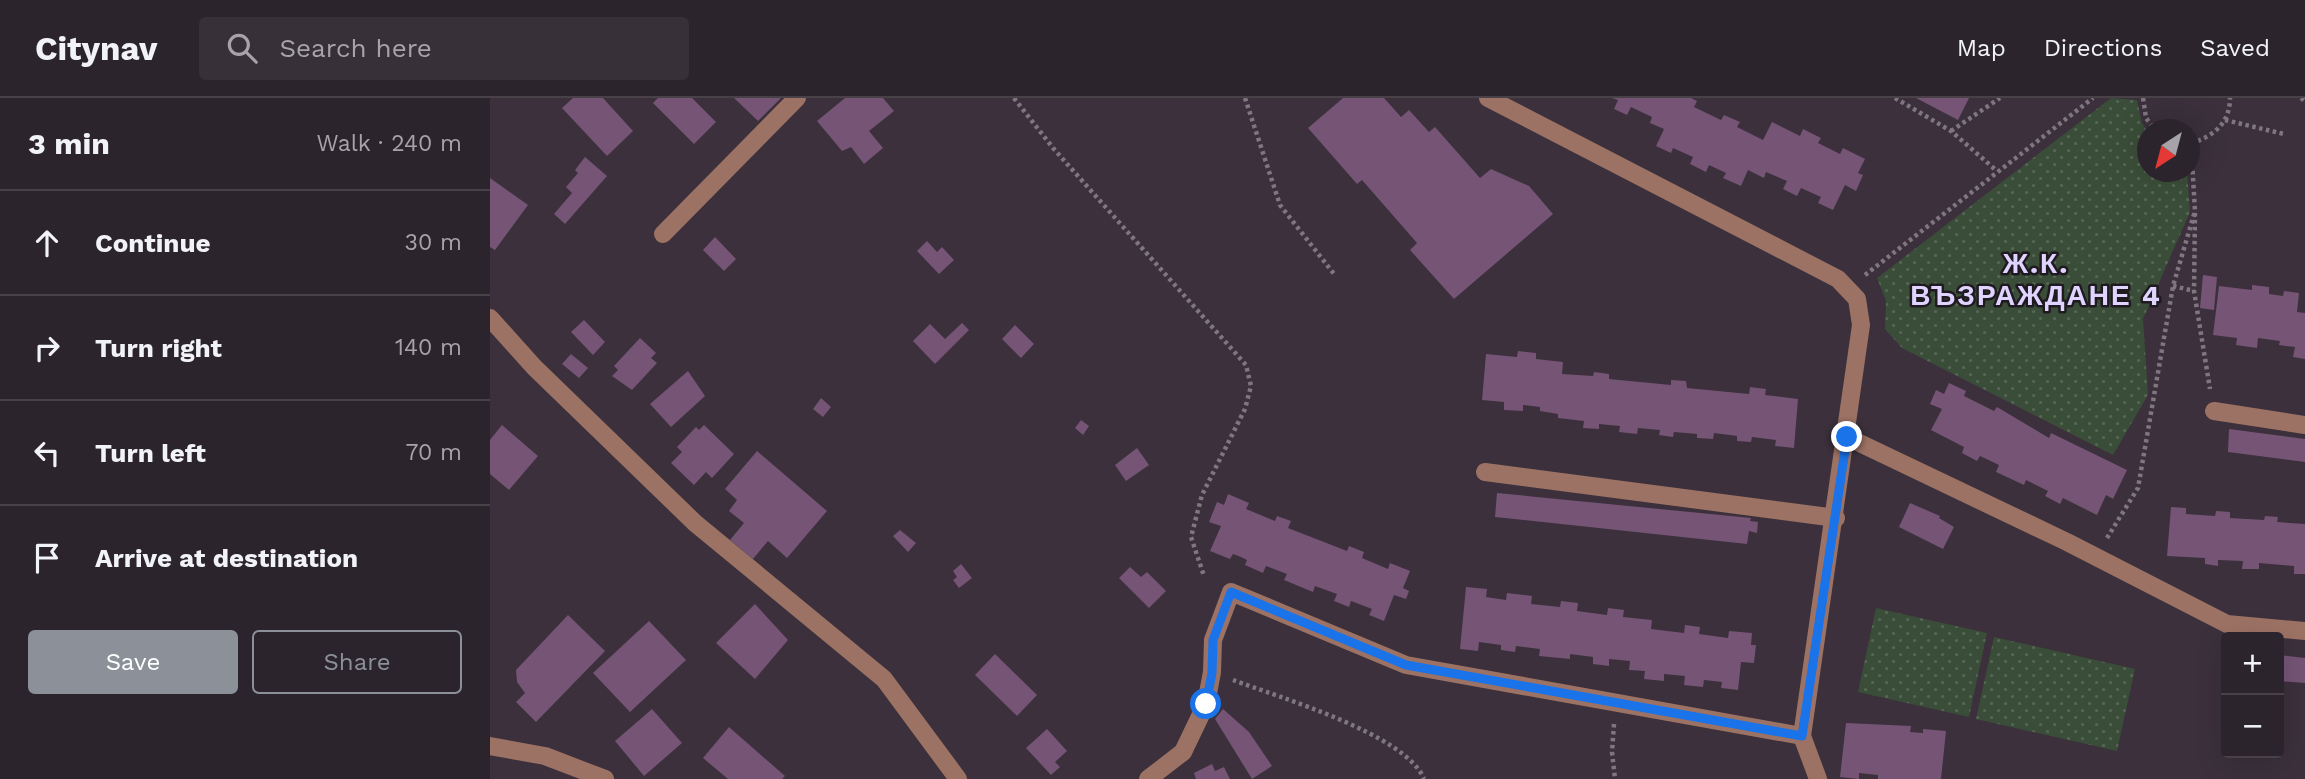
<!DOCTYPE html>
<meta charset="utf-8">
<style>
:root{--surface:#2c242c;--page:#383038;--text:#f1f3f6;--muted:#a6a4a9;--line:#484148;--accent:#8c9099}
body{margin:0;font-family:"Work Sans",sans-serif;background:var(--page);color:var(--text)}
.controls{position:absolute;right:21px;bottom:21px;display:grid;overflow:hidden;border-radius:7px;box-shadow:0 7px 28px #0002}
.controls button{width:63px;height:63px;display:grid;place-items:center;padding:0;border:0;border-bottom:2px solid var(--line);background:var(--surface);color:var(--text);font:35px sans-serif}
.compass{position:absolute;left:1647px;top:21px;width:63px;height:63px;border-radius:50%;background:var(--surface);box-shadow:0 7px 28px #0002;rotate:216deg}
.stop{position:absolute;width:21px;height:21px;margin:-16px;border:5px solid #1a73e8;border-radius:50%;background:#fff}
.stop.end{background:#1a73e8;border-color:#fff;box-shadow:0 2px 7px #0008}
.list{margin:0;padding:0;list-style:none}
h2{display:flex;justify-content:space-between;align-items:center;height:91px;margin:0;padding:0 28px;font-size:30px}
h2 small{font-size:23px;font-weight:400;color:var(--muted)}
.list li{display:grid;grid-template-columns:46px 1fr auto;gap:21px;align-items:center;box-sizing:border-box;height:105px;padding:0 28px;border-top:2px solid var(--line)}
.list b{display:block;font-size:26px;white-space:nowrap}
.list em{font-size:23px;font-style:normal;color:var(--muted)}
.actions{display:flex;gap:14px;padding:21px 28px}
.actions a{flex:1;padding:16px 0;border:2px solid var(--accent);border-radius:7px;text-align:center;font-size:24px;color:var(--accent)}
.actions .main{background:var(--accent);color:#fff}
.icon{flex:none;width:38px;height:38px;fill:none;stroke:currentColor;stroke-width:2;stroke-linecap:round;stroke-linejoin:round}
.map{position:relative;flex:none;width:1815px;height:681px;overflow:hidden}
header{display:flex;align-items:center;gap:42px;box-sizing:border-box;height:98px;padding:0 35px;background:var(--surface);border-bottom:2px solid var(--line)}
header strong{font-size:33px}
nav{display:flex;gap:38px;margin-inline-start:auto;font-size:24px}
.search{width:490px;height:63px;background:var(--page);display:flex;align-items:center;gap:18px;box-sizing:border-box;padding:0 24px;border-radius:7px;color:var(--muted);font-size:26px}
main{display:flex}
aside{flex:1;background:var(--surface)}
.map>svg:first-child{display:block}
</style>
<header>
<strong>Citynav</strong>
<div class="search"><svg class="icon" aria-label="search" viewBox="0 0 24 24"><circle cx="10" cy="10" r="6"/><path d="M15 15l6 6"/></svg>Search here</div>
<nav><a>Map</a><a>Directions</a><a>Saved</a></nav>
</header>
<main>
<aside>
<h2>3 min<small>Walk · 240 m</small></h2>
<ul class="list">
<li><svg class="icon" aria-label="ahead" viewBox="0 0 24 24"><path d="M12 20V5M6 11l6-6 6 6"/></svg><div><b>Continue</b></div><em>30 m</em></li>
<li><svg class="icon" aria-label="right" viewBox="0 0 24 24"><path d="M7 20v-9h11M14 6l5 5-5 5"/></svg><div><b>Turn right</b></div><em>140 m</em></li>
<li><svg class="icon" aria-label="left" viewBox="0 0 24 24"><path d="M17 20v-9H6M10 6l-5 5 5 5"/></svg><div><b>Turn left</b></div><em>70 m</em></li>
<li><svg class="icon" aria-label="arrive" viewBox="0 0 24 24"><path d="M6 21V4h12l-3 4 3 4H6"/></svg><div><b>Arrive at destination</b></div></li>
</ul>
<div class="actions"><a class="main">Save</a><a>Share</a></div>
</aside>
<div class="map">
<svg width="1815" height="681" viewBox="0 0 1815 681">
<defs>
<pattern id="park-dots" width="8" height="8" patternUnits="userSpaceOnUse" patternTransform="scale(1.75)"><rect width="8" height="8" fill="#3a4d38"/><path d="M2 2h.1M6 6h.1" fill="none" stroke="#566655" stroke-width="1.8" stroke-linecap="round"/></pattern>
</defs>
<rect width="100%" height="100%" fill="#3b303b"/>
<!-- park -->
<g fill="url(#park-dots)">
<polygon points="1621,0 1647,2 1652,25 1657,32 1658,74 1697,74 1700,114 1653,221 1658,297 1623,357 1412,250 1395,231 1396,203 1387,180"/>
<polygon points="1386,510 1497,535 1479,619 1368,594"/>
<polygon points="1504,539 1645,571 1627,653 1486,621"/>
</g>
<!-- building -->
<g fill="#755476">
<polygon points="83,0 113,0 143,33 117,58 72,10"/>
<polygon points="168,0 202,0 226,24 204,46 163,5"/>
<polygon points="244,0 291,0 268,23"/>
<polygon points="355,0 393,0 404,13 379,33 393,50 374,66 361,49 352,53 327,23"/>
<polygon points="853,0 894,0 911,19 919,12 939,34 945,29 990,80 1001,71 1039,88 1063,116 964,201 920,152 927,145 872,82 867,86 818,30"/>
<polygon points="1122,0 1201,0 1207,3 1204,9 1231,22 1234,17 1250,24 1247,29 1273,42 1282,24 1310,38 1313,31 1331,40 1328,45 1350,56 1353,50 1375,61 1368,75 1373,77 1366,93 1355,87 1343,112 1328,105 1331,99 1311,90 1307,98 1293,91 1297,83 1276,74 1274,80 1258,72 1251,88 1233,80 1236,75 1219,67 1216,74 1200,66 1203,59 1183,50 1181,55 1166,48 1174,31 1160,25 1162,19 1141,9 1137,17 1124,11 1128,2"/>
<polygon points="1426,0 1479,0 1468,22"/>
<polygon points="95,59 117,78 75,126 64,116 82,95 76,89 88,75 85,72"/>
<polygon points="0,80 38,107 5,152 0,149"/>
<polygon points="225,139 246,161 234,173 213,152"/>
<polygon points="437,143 447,154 452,149 464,162 449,176 427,153"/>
<polygon points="1713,177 1727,179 1724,212 1710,210"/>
<polygon points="1762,187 1779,189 1779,196 1793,198 1794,193 1809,195 1807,214 1815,215 1815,261 1803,259 1805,249 1789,247 1790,243 1768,240 1767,250 1746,247 1747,240 1723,237 1729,188 1762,192"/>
<polygon points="94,222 115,244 103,257 81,234"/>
<polygon points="472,225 479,232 445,266 423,243 440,226 455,241"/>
<polygon points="525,227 544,246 531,260 512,241"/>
<polygon points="150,240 166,255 161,260 167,265 142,292 122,278 128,272 124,268"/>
<polygon points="1028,253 1046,255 1046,261 1073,264 1072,276 1103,278 1104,274 1119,276 1119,281 1181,287 1181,282 1196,283 1197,290 1259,296 1260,289 1276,291 1275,297 1308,301 1304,350 1285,348 1286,342 1262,339 1261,344 1247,343 1247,338 1224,335 1223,341 1207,340 1207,336 1184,334 1183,339 1169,337 1170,332 1148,330 1147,336 1129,334 1130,328 1109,326 1109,331 1093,330 1094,323 1068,320 1068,316 1050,313 1050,309 1033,307 1033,313 1014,312 1014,304 992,302 996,256 1027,259"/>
<polygon points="81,256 98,270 89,280 72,266"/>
<polygon points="198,273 215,298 181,329 160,306"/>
<polygon points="1459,285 1476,293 1474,298 1504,313 1507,309 1559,340 1561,335 1637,372 1623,401 1616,397 1607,417 1573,400 1570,406 1555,398 1558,393 1536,382 1534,387 1506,374 1509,367 1490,358 1487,363 1472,355 1474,349 1441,332 1452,311 1440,306 1446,292 1454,296"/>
<polygon points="331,300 341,309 333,319 323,311"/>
<polygon points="591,322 599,328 593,337 585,330"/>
<polygon points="12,327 48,358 19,392 0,376 0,342"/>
<polygon points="214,327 244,356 222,380 216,374 204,387 181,365 192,354 187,349 206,329 209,332"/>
<polygon points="1739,331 1815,341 1815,364 1738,354"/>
<polygon points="647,350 659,367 636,383 625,367"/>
<polygon points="267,353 337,413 297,460 278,443 263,461 240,442 254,425 239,413 247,402 235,391"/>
<polygon points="1007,395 1261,420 1260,423 1268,424 1267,435 1259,433 1257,446 1005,419"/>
<polygon points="738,396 759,405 756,411 785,423 787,418 801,423 798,430 857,453 859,448 874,454 872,460 898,471 900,465 920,473 913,490 919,493 916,501 904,497 894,523 879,517 882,511 861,503 859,509 844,503 847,496 825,488 823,494 794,482 797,476 776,468 773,475 755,467 757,462 751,459 743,456 740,461 720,453 731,428 719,424 727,404 734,407"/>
<polygon points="1420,405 1450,418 1449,420 1464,429 1453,451 1409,429"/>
<polygon points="1681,409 1696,410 1696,416 1725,418 1726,413 1740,414 1740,420 1774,422 1775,418 1788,419 1787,424 1815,426 1815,476 1804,476 1804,468 1769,465 1769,471 1752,471 1753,463 1728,462 1728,468 1715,466 1715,460 1677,458"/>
<polygon points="410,432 426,445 418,454 403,438"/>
<polygon points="471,466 482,480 469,490 463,482 467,479 463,473"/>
<polygon points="640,469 651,479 657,474 676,493 659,510 629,480"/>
<polygon points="976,489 997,491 996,499 1016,502 1017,495 1042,498 1041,506 1070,509 1071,503 1088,505 1087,513 1117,517 1118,510 1134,512 1133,519 1162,522 1161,531 1194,535 1195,527 1210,529 1209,536 1238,540 1239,533 1262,535 1261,547 1266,547 1264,565 1251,564 1248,592 1231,590 1232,584 1214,582 1213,589 1194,587 1195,578 1174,576 1174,583 1154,581 1155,573 1139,572 1140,563 1119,561 1119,568 1103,566 1103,559 1080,556 1080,561 1049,558 1050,551 1026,548 1025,554 1011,552 1011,547 989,544 988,553 970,551"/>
<polygon points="265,506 298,542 265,581 226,545"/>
<polygon points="78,517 115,553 46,624 26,604 35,595 27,584 26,572"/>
<polygon points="159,523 196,562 140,614 103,575"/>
<polygon points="505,556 547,597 527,618 485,577"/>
<polygon points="1789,557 1815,560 1815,585 1789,583"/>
<polygon points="162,611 192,645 154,678 125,643"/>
<polygon points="733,611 759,634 782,668 762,681 725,621"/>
<polygon points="1356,625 1421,628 1420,634 1433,635 1433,631 1456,633 1451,681 1388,681 1388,677 1369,675 1369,681 1350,679"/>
<polygon points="239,629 295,678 292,681 238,681 213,660"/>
<polygon points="557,631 577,653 565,664 570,669 561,677 536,650"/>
<polygon points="722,666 725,673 734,669 740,681 706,681 704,675"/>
</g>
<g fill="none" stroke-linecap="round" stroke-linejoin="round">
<!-- path -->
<g stroke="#807680" stroke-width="4.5" stroke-dasharray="3.5 3.5" stroke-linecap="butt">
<polyline points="524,0 563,50 756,267 761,288 755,311 712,397 701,439 714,478"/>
<polyline points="755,0 790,107 844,176"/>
<polyline points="1405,0 1461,33 1507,73"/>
<polyline points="1653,0 1656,20 1665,32"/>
<polyline points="1811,0 1815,3"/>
<polyline points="1735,22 1794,36"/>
<polyline points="1461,33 1510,0"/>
<polyline points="1701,45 1705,113 1704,193 1720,291"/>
<path d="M1701 45C1723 39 1740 25 1740 0"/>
<polyline points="1375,177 1603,0"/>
<polyline points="1683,188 1704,193"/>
<polyline points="1617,440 1648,390 1683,188 1705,113"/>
<path d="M743 582C788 599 916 636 934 681"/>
<polyline points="1124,626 1122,654 1125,681"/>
</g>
<!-- minor -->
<g stroke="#9c7264" stroke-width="18">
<polyline points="998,0 1348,181 1367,201 1371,227 1312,638 1328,681"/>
<polyline points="173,136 307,0"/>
<polyline points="0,220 44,269 205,425 394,581 468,681"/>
<polyline points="1724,313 1815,327"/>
<polyline points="1357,339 1577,444 1737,526 1815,533"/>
<polyline points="995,374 1346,420"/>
<polyline points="0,648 55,658 115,681"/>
<polyline points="658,681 693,654 716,606 722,574 723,542 741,494 916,567 1312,638"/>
</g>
</g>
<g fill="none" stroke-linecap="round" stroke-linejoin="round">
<!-- route -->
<polyline stroke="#1a73e8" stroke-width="9" points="716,606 722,575 723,542 741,494 916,567 1312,638 1357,339"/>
</g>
<g text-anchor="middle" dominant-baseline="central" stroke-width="5" stroke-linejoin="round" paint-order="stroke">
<!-- district labels -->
<g font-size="28" font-weight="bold" letter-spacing="2" fill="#dfd4ff" stroke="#1f1a1f">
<text x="1546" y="165">Ж.К.<tspan x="1546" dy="32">ВЪЗРАЖДАНЕ 4</tspan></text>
</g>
</g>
</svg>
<div class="controls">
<button>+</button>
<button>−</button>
</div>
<svg class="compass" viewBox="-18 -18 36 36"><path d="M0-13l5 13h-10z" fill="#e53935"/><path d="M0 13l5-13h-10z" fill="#a6a4a9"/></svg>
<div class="stop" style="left:716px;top:606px"></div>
<div class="stop end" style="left:1357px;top:339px"></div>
</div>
</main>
